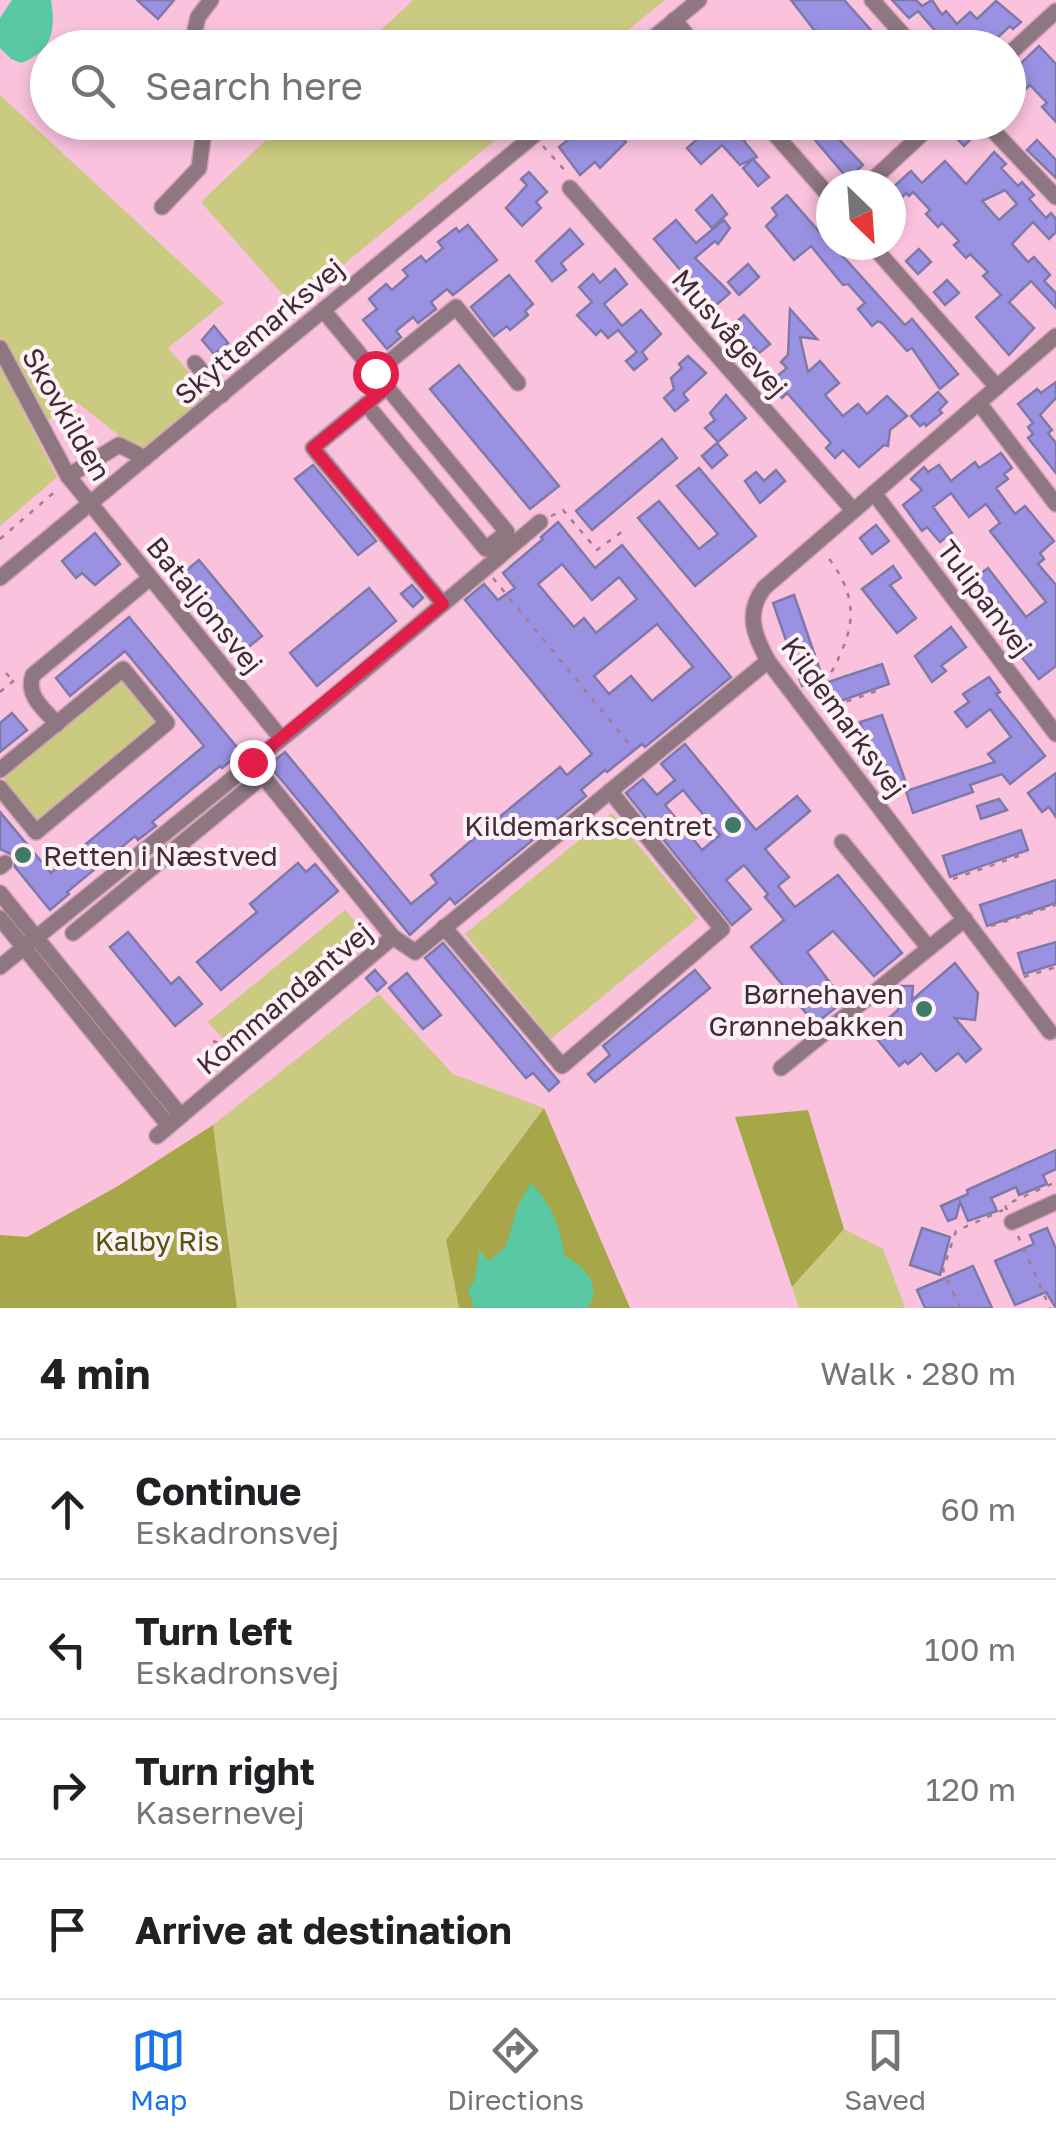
<!DOCTYPE html>
<meta charset="utf-8">
<style>
:root{--surface:#fff;--page:#f2f2f2;--text:#202124;--muted:#757577;--line:#e0e0e0;--accent:#1a73e8}
body{margin:0;font-family:"Golos Text",sans-serif;background:var(--page);color:var(--text)}
.compass{position:absolute;left:816px;top:170px;width:90px;height:90px;border-radius:50%;background:var(--surface);box-shadow:0 5px 15px #0003;rotate:155deg}
.stop{position:absolute;width:30px;height:30px;margin:-22px;border:8px solid #e11d48;border-radius:50%;background:#fff}
.stop.end{background:#e11d48;border-color:#fff;box-shadow:0 2px 10px #0008}
.list{margin:0;padding:0;list-style:none}
h2{display:flex;justify-content:space-between;align-items:center;height:130px;margin:0;padding:0 40px;font-size:42px}
h2 small{font-size:32px;font-weight:400;color:var(--muted)}
.list li{display:grid;grid-template-columns:65px 1fr auto;gap:30px;align-items:center;box-sizing:border-box;height:140px;padding:0 40px;border-top:2px solid var(--line)}
.list b{display:block;font-size:38px;white-space:nowrap}
.list p{margin:0;font-size:32px;white-space:nowrap;color:var(--muted)}
.list em{font-size:32px;font-style:normal;color:var(--muted)}
.icon{flex:none;width:55px;height:55px;fill:none;stroke:currentColor;stroke-width:2;stroke-linecap:round;stroke-linejoin:round}
.map{position:relative;flex:none;width:1056px;height:1308px;overflow:hidden}
.search{position:absolute;background:var(--surface);box-shadow:0 5px 15px #0003;left:30px;right:30px;top:30px;height:110px;display:flex;align-items:center;gap:25px;box-sizing:border-box;padding:0 35px;border-radius:55px;color:var(--muted);font-size:38px}
.sheet{height:690px;background:var(--surface)}
nav{display:flex;justify-content:space-around;align-items:center;box-sizing:border-box;height:140px;border-top:2px solid var(--line);background:var(--surface);font-size:28px;color:var(--muted)}
nav a{display:grid;justify-items:center;gap:5px}
nav .on{color:var(--accent)}
.map>svg:first-child{display:block}
</style>
<div class="map">
<svg width="1056" height="1308" viewBox="0 0 1056 1308">
<rect width="100%" height="100%" fill="#fac2dd"/>
<!-- green -->
<g fill="#caca81">
<polygon points="413,0 665,0 607,47 363,47"/>
<polygon points="0,95 224,303 168,348 209,395 141,453 78,403 43,423 0,338"/>
<polygon points="285,122 516,122 516,123 293,306 201,202"/>
<polygon points="0,366 57,477 0,526"/>
<polygon points="116,682 127,682 154,715 153,730 46,818 35,821 3,787 6,772"/>
<polygon points="612,813 698,918 551,1039 465,934"/>
<polygon points="345,910 371,939 244,1044 226,1042 208,1022"/>
<polygon points="379,994 453,1074 544,1108 446,1240 459,1308 237,1308 213,1125"/>
<polygon points="844,1229 883,1249 905,1308 799,1308 792,1287"/>
</g>
<!-- forest -->
<g fill="#a7a648">
<polygon points="544,1108 630,1308 459,1308 446,1240"/>
<polygon points="808,1110 844,1229 792,1287 735,1117"/>
<polygon points="213,1125 237,1308 0,1308 0,1235 27,1237 118,1186"/>
</g>
<!-- water -->
<g fill="#59c9a4">
<path d="M12 0H51C56 31 52 51 21 63L11 59 0 48V18Z"/>
<path d="M531 1183C550 1202 562 1229 564 1256 584 1265 604 1287 587 1308H474L468 1290 475 1280 479 1250 489 1261 506 1246 518 1205Z"/>
</g>
<!-- building -->
<g fill="#9b91e2" stroke="#7e79a9" stroke-width="2.5" fill-rule="evenodd">
<polygon points="137,0 174,0 158,19"/>
<polygon points="791,0 844,0 887,48 856,48 840,31 830,40 823,32 814,30"/>
<polygon points="892,0 916,0 922,6 932,0 942,15 946,11 957,24 970,12 977,19 996,1 1021,22 1013,29 1010,26 986,48 950,48 918,11 909,18"/>
<polygon points="1039,46 1056,64 1056,122 1042,107 1047,103 1030,85 1026,89 1014,76 1019,72 1016,68"/>
<polygon points="590,122 609,122 626,142 600,168 595,162 580,175 559,147"/>
<polygon points="741,122 753,133 744,141 757,157 740,165 722,145 701,164 687,148 710,128 718,137"/>
<polygon points="823,122 833,122 839,129 834,134 863,165 848,179 810,134"/>
<polygon points="956,122 967,122 977,133 964,146 952,133 950,128"/>
<polygon points="1037,140 1056,160 1056,178 1027,150"/>
<path d="M994 152 1006 164 1001 168 1018 186 1022 182 1034 195 1029 199 1046 218 1051 213 1056 219V232L1049 239 1033 222 1012 244 1028 262 1034 257 1050 275 1044 281 1056 293V308L1031 281 1009 302 1034 328 1009 355 976 317 1001 295 983 276 988 272 970 254 966 258 954 245 959 241 942 223 938 227 926 214 930 210 913 192 909 196 906 193 891 208V189L911 171 922 183 945 161 966 184ZM1005 190 1017 204 999 220 982 201Z"/>
<polygon points="753,159 769,177 758,186 743,168"/>
<polygon points="529,172 547,192 536,202 541,208 522,226 506,208 527,185 521,179"/>
<polygon points="712,195 727,214 712,228 696,210"/>
<polygon points="787,195 831,245 837,245 842,251 840,253 905,325 912,319 958,374 940,389 912,348 907,351 883,324 878,321 872,326 858,309 865,303 848,284 843,285 811,246 794,260 766,226 777,215 772,208"/>
<polygon points="676,220 696,243 724,220 730,228 718,244 715,241 695,258 730,293 707,313 689,292 683,297 676,289 688,279 654,239"/>
<polygon points="468,225 497,260 453,295 447,289 431,302 436,309 418,323 413,317 396,331 401,337 387,349 363,320 377,309 369,299 386,284 392,290 408,276 403,270 421,256 426,262 443,248 438,242 456,228 459,232"/>
<polygon points="570,229 583,244 561,263 566,270 552,281 536,261"/>
<polygon points="919,249 931,262 918,274 906,261"/>
<polygon points="748,264 759,277 739,295 728,282"/>
<polygon points="615,269 627,284 604,304 622,326 641,310 661,334 642,352 647,359 634,370 626,361 637,352 618,330 608,338 601,330 596,335 577,315 592,302 579,287 593,274 600,283"/>
<polygon points="509,275 533,304 525,311 528,315 510,330 507,326 494,336 471,307"/>
<polygon points="947,280 959,293 945,305 934,292"/>
<polygon points="790,309 817,339 800,337 808,372 820,361 839,383 825,395 843,416 858,404 867,414 887,396 907,416 890,430 888,446 884,445 859,467 843,450 835,458 826,448 831,443 787,393 782,398 769,383 787,368 781,362 788,355"/>
<polygon points="744,315 770,344 759,353 754,347 750,350 730,328"/>
<polygon points="214,326 228,343 214,354 202,340"/>
<polygon points="688,356 706,373 683,394 688,400 675,411 664,398 674,389 671,378 682,368 679,364"/>
<polygon points="459,365 559,486 530,509 430,389"/>
<polygon points="1056,382 1056,398 1040,415 1052,430 1048,433 1056,443 1056,473 1028,438 1033,434 1028,427 1033,423 1018,404 1037,389 1041,393"/>
<polygon points="938,392 947,402 939,410 942,413 926,426 924,423 920,426 911,416"/>
<polygon points="726,395 746,418 718,442 705,428 715,420 710,413"/>
<polygon points="662,439 677,458 592,530 576,511"/>
<polygon points="717,443 727,455 712,468 702,456"/>
<polygon points="1001,453 1012,468 1004,474 1008,479 996,488 1015,514 1025,506 1054,541 1040,553 1044,559 1038,564 1056,585 1056,666 1039,679 1019,654 1029,647 1016,631 1009,623 1004,627 980,595 976,598 966,585 988,568 1026,617 1046,602 990,531 1000,523 986,504 969,517 951,493 933,507 952,533 940,542 927,527 922,531 903,505 922,490 911,479 924,467 928,472 939,465 951,481 975,462 979,468"/>
<polygon points="313,465 376,541 358,555 295,479"/>
<polygon points="699,468 756,536 695,586 638,518 659,501 699,549 718,534 677,486"/>
<polygon points="776,470 785,481 760,503 745,481 756,472 764,481"/>
<path d="M558 522 595 568 622 545 731 677 645 747 642 744 607 772 605 770 581 790 586 796 455 904 450 898 410 935 269 765 285 752 411 904 437 883 431 875 491 824 560 767 567 775 592 754 465 600 484 584 498 600 515 588 503 573 543 539 541 537ZM562 564 592 600 619 577 637 599 596 633 584 618 574 627 538 584ZM657 624 693 667 652 701 631 676 609 694 594 676Z"/>
<polygon points="876,525 889,541 872,554 860,538"/>
<polygon points="95,533 120,564 95,585 82,573 76,578 62,561"/>
<polygon points="199,560 262,636 240,654 177,578"/>
<polygon points="893,566 901,578 890,585 916,618 897,633 862,589"/>
<polygon points="412,585 423,598 413,607 401,594"/>
<polygon points="369,588 396,621 317,686 290,653"/>
<polygon points="794,595 823,679 802,686 773,603"/>
<polygon points="129,617 241,752 222,768 220,766 152,822 156,826 138,840 135,836 67,892 69,894 50,910 15,867 13,855 0,849 0,812 51,873 204,746 125,651 70,696 56,678"/>
<polygon points="951,627 966,647 941,666 946,671 932,682 915,656"/>
<polygon points="882,664 889,684 829,705 822,684"/>
<polygon points="989,677 1000,692 996,694 1045,756 1010,784 1002,774 970,785 973,792 913,813 906,791 995,762 988,754 1011,737 990,709 967,727 955,712 969,702 963,694"/>
<polygon points="12,713 27,730 0,752 0,723"/>
<polygon points="882,715 907,786 885,794 860,722"/>
<path d="M685 744 756 830 797 796 810 811 765 849 789 877 778 886 795 907 838 875 902 953 874 976 833 931 807 952 844 1001 815 1024 751 947 784 920 765 897 768 894 744 865 726 880 751 909 732 925 626 793 643 779 657 795 675 780 661 764ZM683 790 720 835 702 850 665 805Z"/>
<polygon points="1056,773 1056,817 1049,807 1042,812 1028,793"/>
<polygon points="999,799 1007,810 981,819 977,806"/>
<polygon points="1021,830 1028,850 950,877 943,856"/>
<polygon points="298,863 306,872 315,864 338,891 221,990 197,962 257,912 250,904"/>
<polygon points="1056,880 1056,903 987,926 980,905"/>
<polygon points="128,932 171,984 179,977 202,1004 175,1026 110,947"/>
<polygon points="1056,942 1056,964 1024,974 1018,953"/>
<polygon points="443,943 559,1082 549,1091 533,1073 526,1078 425,958"/>
<polygon points="955,963 978,993 975,1020 955,1018 981,1049 966,1062 958,1053 936,1071 921,1053 908,1064 905,1061 899,1066 872,1033 898,1010 901,986 913,986 912,1000"/>
<polygon points="375,970 386,983 377,991 366,978"/>
<polygon points="695,970 710,988 595,1082 588,1074 610,1055 603,1046"/>
<polygon points="407,973 441,1015 423,1029 389,988"/>
<polygon points="1056,1150 1056,1169 1043,1175 1047,1184 1019,1195 1016,1187 991,1198 997,1211 968,1221 960,1202 956,1218 948,1221 941,1206 968,1194 967,1190"/>
<polygon points="922,1228 950,1237 940,1275 910,1265"/>
<polygon points="1047,1228 1056,1249 1056,1308 1046,1292 1015,1305 995,1261 1034,1244 1030,1235"/>
<polygon points="973,1266 992,1308 925,1308 917,1290"/>
</g>
<g fill="none" stroke-linecap="round" stroke-linejoin="round">
<defs>
<g id="minor">
<polyline points="872,0 915,48"/>
<polyline points="674,20 698,48"/>
<polyline points="191,48 198,17 211,0"/>
<polyline points="641,48 699,0"/>
<polyline points="1008,55 1056,11"/>
<polyline points="764,122 831,198"/>
<polyline points="985,122 1056,197"/>
<polyline points="867,185 935,122"/>
<polyline points="570,188 853,510"/>
<polyline points="162,207 199,168 205,122"/>
<polyline points="872,245 997,387"/>
<polyline points="323,310 507,532 486,549 366,404"/>
<polyline points="0,348 68,476 281,738"/>
<polyline points="195,363 222,395"/>
<polyline points="375,373 456,307 518,383"/>
<polyline points="387,387 313,448 443,604"/>
<polyline points="979,403 1056,504"/>
<polyline points="68,476 119,445 145,458"/>
<polyline points="874,493 1056,734"/>
<polyline points="0,578 550,122"/>
<path d="M57 724C44 709 25 695 33 675L150 578"/>
<polyline points="0,770 123,669 167,723 36,832 0,788"/>
<polyline points="258,770 393,937"/>
<polyline points="842,842 928,947"/>
<polyline points="0,867 5,863"/>
<polyline points="0,893 181,1116"/>
<polyline points="0,918 169,1126"/>
<polyline points="444,927 562,1066 722,929 610,791"/>
<polyline points="73,933 263,776"/>
<polyline points="0,967 327,702 540,522"/>
<path d="M1050 1032 768 661C754 635 745 613 764 588L1056 336"/>
<polyline points="781,1068 965,919"/>
<polyline points="157,1136 393,937 415,952 768,661"/>
<polyline points="1012,1222 1056,1202"/>
</g>
</defs>
<!-- minor casing -->
<use href="#minor" stroke="#d1a1b8" stroke-width="18"/>
<!-- path -->
<g stroke="#a37b8e" stroke-width="2.5" stroke-dasharray="5 8" stroke-linecap="butt">
<polyline points="543,146 568,174"/>
<polyline points="551,516 563,510 597,550 627,528"/>
<polyline points="0,539 58,489"/>
<polyline points="493,578 634,750"/>
<polyline points="6,673 12,680"/>
<polyline points="0,692 18,677"/>
<path d="M820 703 815 687C831 677 835 667 842 650 858 614 851 587 827 556"/>
<polyline points="822,710 877,691"/>
<polyline points="953,879 1027,853"/>
<polyline points="991,926 1056,905"/>
<polyline points="1024,977 1056,967"/>
<polyline points="213,1041 234,1049"/>
<polyline points="1007,1210 1005,1205 1056,1182"/>
<polyline points="1018,1236 1050,1308"/>
<polyline points="960,1308 943,1270 956,1231 1003,1210"/>
</g>
<!-- minor -->
<use href="#minor" stroke="#8e7781" stroke-width="15"/>
</g>
<g fill="none" stroke-linecap="round" stroke-linejoin="round">
<!-- route -->
<polyline stroke="#e11d48" stroke-width="12" points="252,762 443,604 313,448 387,387 375,373"/>
</g>
<!-- markers -->
<g fill="#3e7a65" stroke="#fef2f7" stroke-width="4">
<circle cx="733" cy="825" r="10"/>
<circle cx="23" cy="855" r="10"/>
<circle cx="924" cy="1009" r="10"/>
</g>
<g text-anchor="middle" dominant-baseline="central" stroke-width="8" stroke-linejoin="round" paint-order="stroke">
<!-- street labels -->
<g font-size="28" fill="#412b36" stroke="#fef2f7">
<text transform="translate(259 331) rotate(-40)">Skyttemarksvej</text>
<text transform="translate(730 333) rotate(49)">Musvågevej</text>
<text transform="translate(67 414) rotate(60)">Skovkilden</text>
<text transform="translate(985 598) rotate(53)">Tulipanvej</text>
<text transform="translate(205 605) rotate(51)">Bataljonsvej</text>
<text transform="translate(844 717) rotate(54)">Kildemarksvej</text>
<text transform="translate(284 998) rotate(-40)">Kommandantvej</text>
</g>
<!-- poi labels -->
<g font-size="28" fill="#412b36" stroke="#fef2f7" text-anchor="end">
<text x="713" y="825">Kildemarkscentret</text>
<text x="43" y="855" text-anchor="start">Retten i Næstved</text>
<text x="904" y="993">Børnehaven<tspan x="904" dy="32">Grønnebakken</tspan></text>
</g>
<!-- park labels -->
<g font-size="28" fill="#55540c" stroke="#fef2f7">
<text x="157" y="1240">Kalby Ris</text>
</g>
</g>
</svg>
<svg class="compass" viewBox="-18 -18 36 36"><path d="M0-13l5 13h-10z" fill="#e53935"/><path d="M0 13l5-13h-10z" fill="#757577"/></svg>
<div class="stop" style="left:375px;top:373px"></div>
<div class="stop end" style="left:252px;top:762px"></div>
<div class="search"><svg class="icon" aria-label="search" viewBox="0 0 24 24"><circle cx="10" cy="10" r="6"/><path d="M15 15l6 6"/></svg>Search here</div>
</div>
<section class="sheet">
<h2>4 min<small>Walk · 280 m</small></h2>
<ul class="list">
<li><svg class="icon" aria-label="ahead" viewBox="0 0 24 24"><path d="M12 20V5M6 11l6-6 6 6"/></svg><div><b>Continue</b><p>Eskadronsvej</p></div><em>60 m</em></li>
<li><svg class="icon" aria-label="left" viewBox="0 0 24 24"><path d="M17 20v-9H6M10 6l-5 5 5 5"/></svg><div><b>Turn left</b><p>Eskadronsvej</p></div><em>100 m</em></li>
<li><svg class="icon" aria-label="right" viewBox="0 0 24 24"><path d="M7 20v-9h11M14 6l5 5-5 5"/></svg><div><b>Turn right</b><p>Kasernevej</p></div><em>120 m</em></li>
<li><svg class="icon" aria-label="arrive" viewBox="0 0 24 24"><path d="M6 21V4h12l-3 4 3 4H6"/></svg><div><b>Arrive at destination</b></div></li>
</ul>
</section>
<nav>
<a class="on"><svg class="icon" aria-label="map" viewBox="0 0 24 24"><path d="M3 6l6-2 6 2 6-2v14l-6 2-6-2-6 2zM9 4v14M15 6v14"/></svg>Map</a>
<a><svg class="icon" aria-label="directions" viewBox="0 0 24 24"><path d="M12 3l9 9-9 9-9-9zM9 14v-3h6M13 9l2 2-2 2"/></svg>Directions</a>
<a><svg class="icon" aria-label="saved" viewBox="0 0 24 24"><path d="M7 4h10v16l-5-4-5 4z"/></svg>Saved</a>
</nav>
